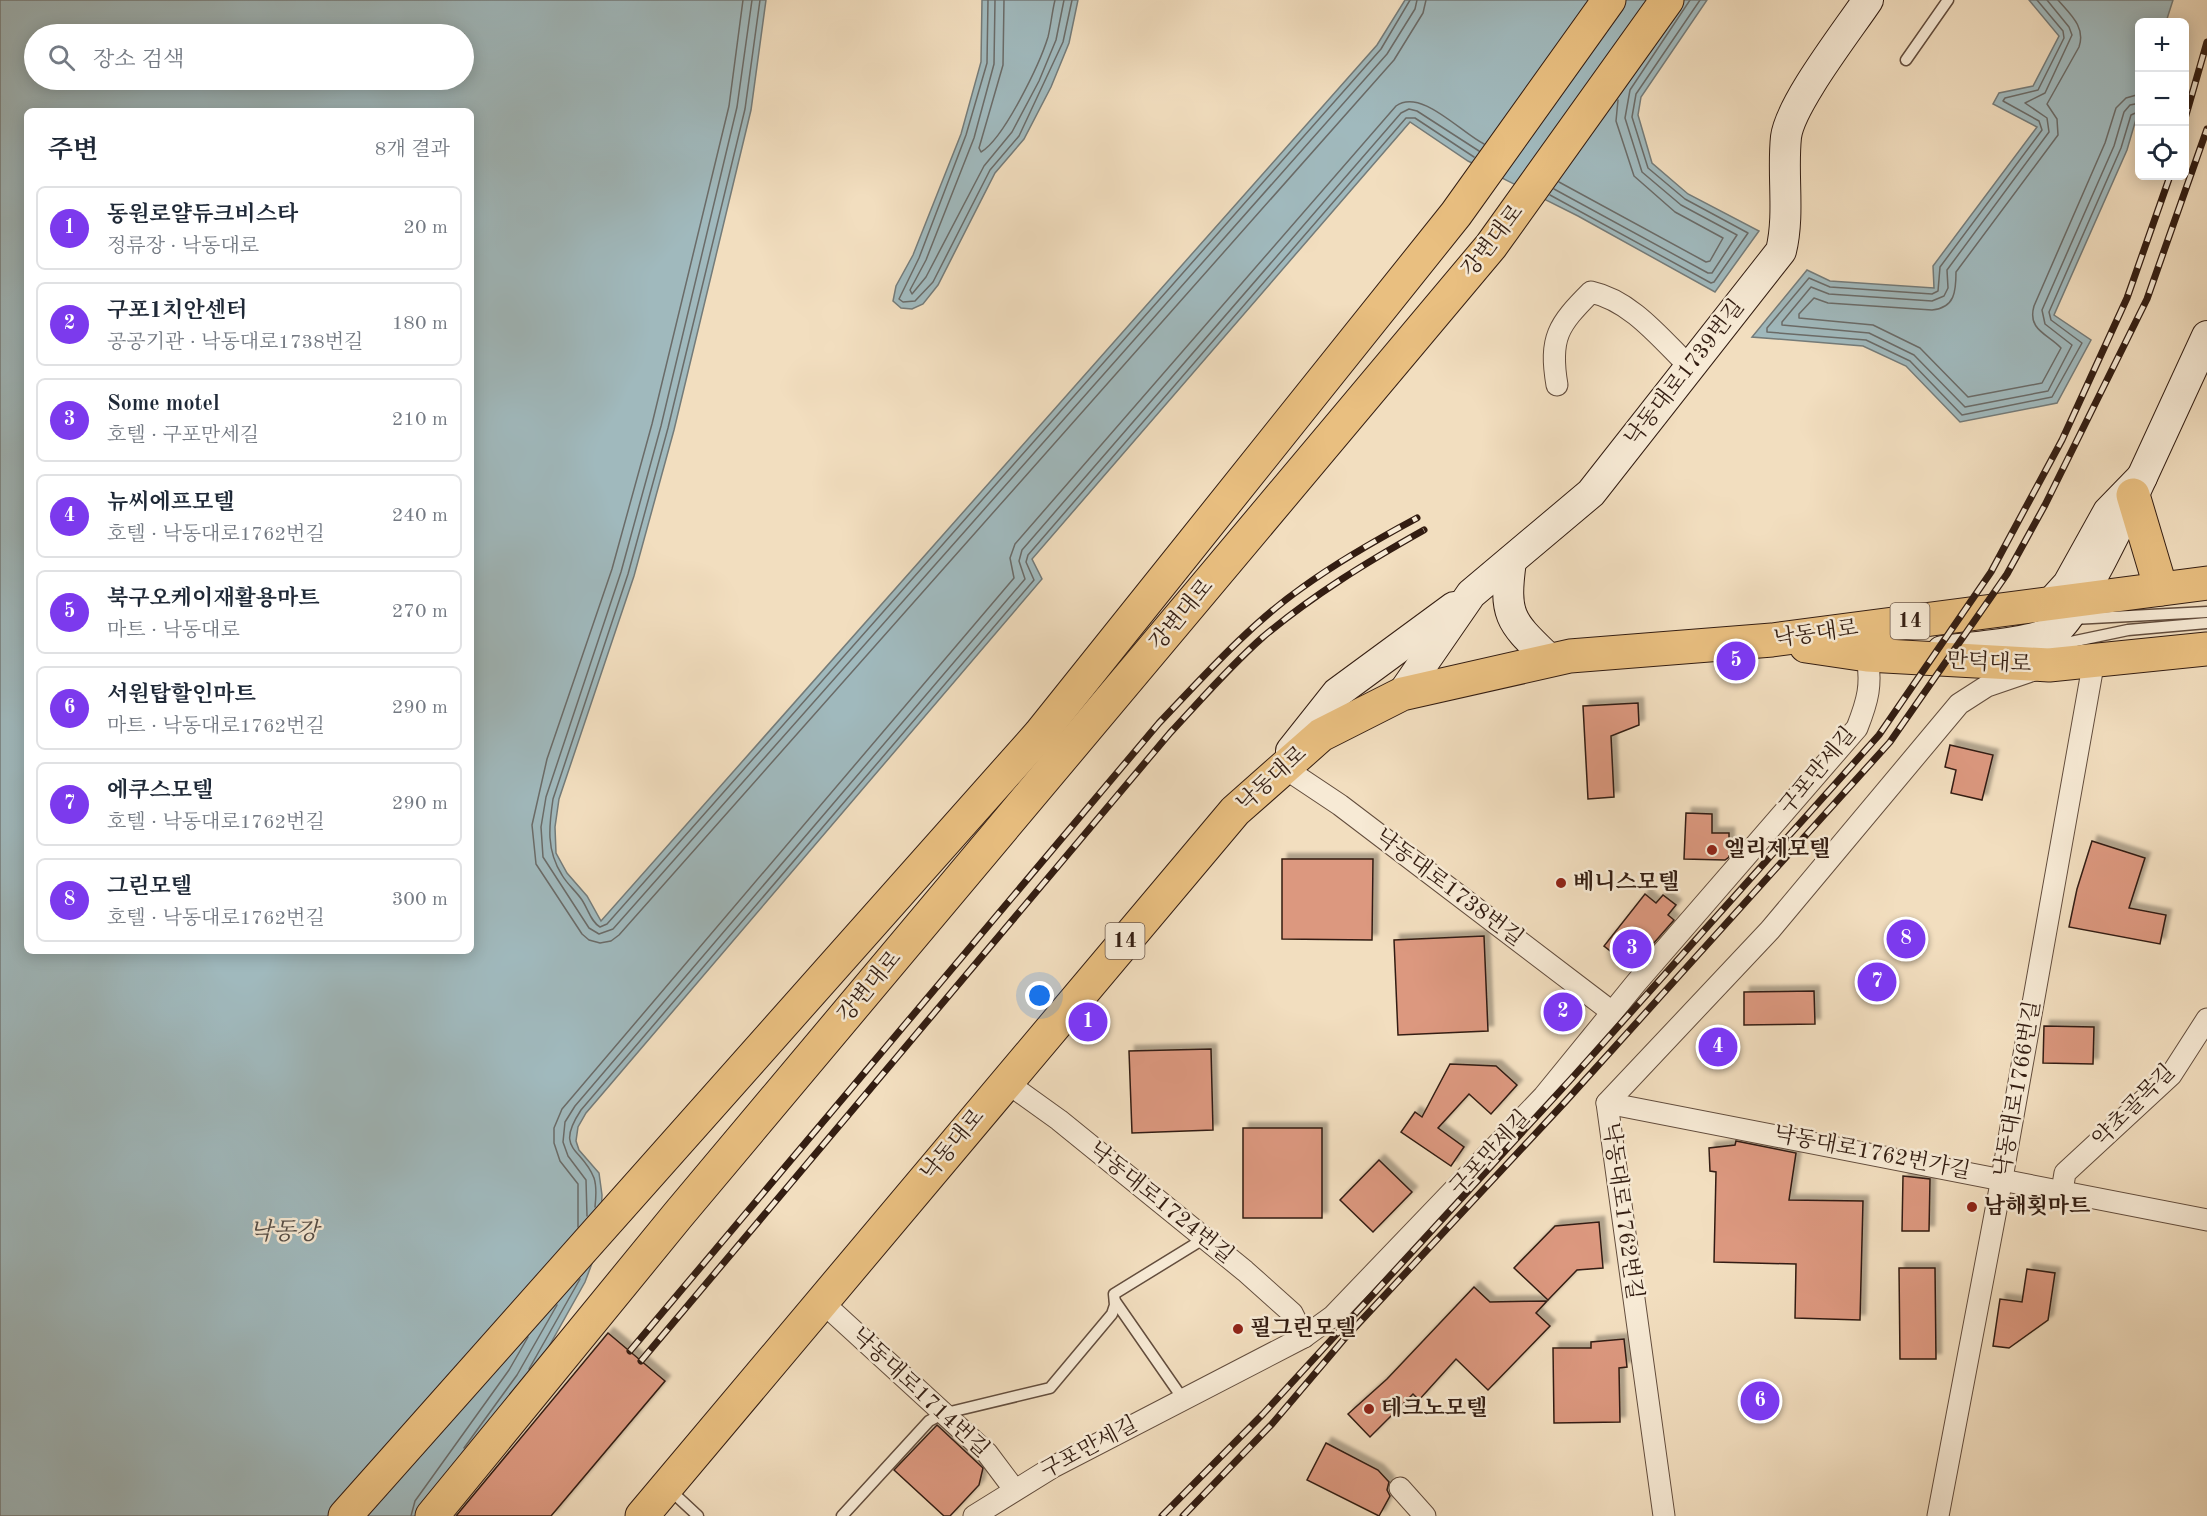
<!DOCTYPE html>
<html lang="ko">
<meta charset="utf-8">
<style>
:root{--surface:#fff;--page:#f6f6f7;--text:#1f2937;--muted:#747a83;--line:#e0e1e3;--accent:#7c3aed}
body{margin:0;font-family:"Old Standard TT","Noto Serif KR",serif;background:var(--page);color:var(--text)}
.controls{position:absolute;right:18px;top:18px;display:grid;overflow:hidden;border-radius:9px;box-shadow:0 3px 15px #0003}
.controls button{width:54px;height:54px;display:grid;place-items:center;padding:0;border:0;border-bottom:2px solid var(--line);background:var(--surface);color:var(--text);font:30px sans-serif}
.you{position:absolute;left:1040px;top:996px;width:21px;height:21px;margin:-15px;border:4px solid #fff;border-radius:50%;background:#1a73e8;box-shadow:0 0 0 9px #1a73e833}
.badge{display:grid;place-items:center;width:39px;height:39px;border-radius:50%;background:var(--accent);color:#fff;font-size:20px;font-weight:700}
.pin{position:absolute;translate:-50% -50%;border:3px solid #fff;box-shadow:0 2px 6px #0006}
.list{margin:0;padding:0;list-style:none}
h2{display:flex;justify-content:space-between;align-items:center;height:78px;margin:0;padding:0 24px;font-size:26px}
h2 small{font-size:20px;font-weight:400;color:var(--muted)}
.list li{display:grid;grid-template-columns:39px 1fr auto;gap:18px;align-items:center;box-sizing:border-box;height:84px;margin:0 12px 12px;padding:0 12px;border:2px solid var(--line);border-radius:9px}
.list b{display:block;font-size:22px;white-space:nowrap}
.list p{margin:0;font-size:20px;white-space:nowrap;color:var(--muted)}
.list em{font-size:20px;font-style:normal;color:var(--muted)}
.icon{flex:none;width:33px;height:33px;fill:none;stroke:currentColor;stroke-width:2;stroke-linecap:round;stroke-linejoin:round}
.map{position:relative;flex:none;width:2207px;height:1516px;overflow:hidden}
.search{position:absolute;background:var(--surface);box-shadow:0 3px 15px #0003;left:24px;top:24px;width:450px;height:66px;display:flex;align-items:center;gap:15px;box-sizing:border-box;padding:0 21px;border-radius:33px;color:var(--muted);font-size:22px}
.panel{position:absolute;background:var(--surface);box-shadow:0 3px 15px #0003;left:24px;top:108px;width:450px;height:846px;border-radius:9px}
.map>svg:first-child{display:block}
</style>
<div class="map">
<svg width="2207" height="1516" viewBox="0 0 2207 1516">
<defs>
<filter id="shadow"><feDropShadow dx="5.5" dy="-5.5" stdDeviation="1.5" flood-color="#0004"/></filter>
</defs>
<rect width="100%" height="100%" fill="#f2debf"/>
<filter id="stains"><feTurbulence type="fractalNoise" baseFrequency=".00333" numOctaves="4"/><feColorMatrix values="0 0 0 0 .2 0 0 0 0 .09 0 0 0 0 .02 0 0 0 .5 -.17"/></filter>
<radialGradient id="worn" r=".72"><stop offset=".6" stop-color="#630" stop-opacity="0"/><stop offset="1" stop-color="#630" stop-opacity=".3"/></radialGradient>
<!-- water -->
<g fill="#a0b9bd" stroke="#747b79" stroke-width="1.5" fill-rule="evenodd">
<path d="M0 0H766L751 110 674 430 634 576 559 799 555 827 556 853 567 873 587 896 601 921 1377 45 1405 0H1707L1641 97 1638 115 1652 163 1688 194 1759 231 1715 292 1578 216 1468 161 1410 122 1032 559 1042 579 586 1113 578 1127 576 1141 579 1150 599 1173 602 1195 600 1242 585 1282 529 1382 432 1516H0ZM34 34H464V80H34ZM27 111H471V951H27Z"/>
<polygon points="982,0 1078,0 1069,43 1051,87 1024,139 995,173 938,285 923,304 912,309 901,308 893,301 896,286 913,255 961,134 981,62"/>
<polygon points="2029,0 2173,0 2166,22 2140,22 2139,109 2127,150 2054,315 2091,340 2057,403 1960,422 1906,366 1863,346 1752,337 1807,270 1830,281 1934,288 1933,266 2037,127 1993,104 1999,93 2033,86 2059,36"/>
</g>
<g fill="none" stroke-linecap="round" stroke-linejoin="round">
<!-- shore -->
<g stroke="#6a6b68" stroke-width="1.5">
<polyline points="743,0 729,106 652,424 612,569 547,759 532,825 536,864 582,934 589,940 600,943 611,941 619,935 1394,60 1423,13 1426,0"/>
<polyline points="752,0 737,107 661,426 621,572 546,797 541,827 543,857 589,928 599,934 613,929 1387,54 1415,9 1417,0"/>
<path d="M760 0 745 109 668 428 628 574 553 799C549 826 546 850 562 875 567 884 576 891 582 900 588 909 591 922 600 927L607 924 1381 49 1410 0"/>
<polyline points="988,0 987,63 966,135 919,258 899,299 903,302 915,301 933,282 990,170 1019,136 1063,42 1072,0"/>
<polyline points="995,0 994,64 974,138 926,260 910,290 912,294 926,277 984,166 1012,132 1039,81 1056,40 1064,0"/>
<path d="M1004 0 1003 65 979 148 981 152C1004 139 1040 63 1048 37 1051 25 1052 12 1055 0"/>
<polyline points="2037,0 2063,31 2064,38 2038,90 2005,98 2003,101 2039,121 2042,130 1940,267 1938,291 1932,294 1830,287 1809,278 1767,328 1767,332 1866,340 1910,361 1962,415 2052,397 2082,343 2051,320 2049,312 2121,148 2131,115 2140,111"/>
<polyline points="2047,0 2069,27 2072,35 2045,93 2025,103 2047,118 2049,132 1947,270 1948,288 1944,296 1932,301 1829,294 1811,287 1782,322 1782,325 1869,333 1914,355 1965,407 2048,391 2072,345 2045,324 2042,310 2114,146 2124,112 2130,105 2140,103"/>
<path d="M2058 0C2070 14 2086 27 2079 47L2047 104 2057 119 2058 135 1956 272C1956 291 1955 308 1932 310L1828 303 1814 298 1799 314V318L1873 325 1920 348 1968 397 2042 383 2061 348C2048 334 2027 330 2034 306L2105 143 2116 108 2126 98 2140 94"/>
<polyline points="1559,182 1706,262 1710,261 1723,238 1675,212 1634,176 1616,121 1618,100"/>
<polyline points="1554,189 1708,273 1712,273 1737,235 1681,205 1642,172 1625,118 1630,90 1690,0"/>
<polyline points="1550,195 1711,283 1714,282 1748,233 1685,199 1648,168 1632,117 1636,94 1700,0"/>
<path d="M595 1207C596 1198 597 1187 594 1178 582 1147 554 1151 581 1110L1034 580 1026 562 1028 555 1406 118H1415L1474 157"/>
<polyline points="587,1216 586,1180 568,1156 563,1142 565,1122 575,1106 1025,579 1019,561 1022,550 1401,113 1409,109 1417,111 1479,151"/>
<path d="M578 1227V1184L560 1161 554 1143V1128L562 1109 1014 578 1010 558 1015 544 1396 106C1421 88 1460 132 1484 144"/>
<polyline points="529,1369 580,1279"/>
<polyline points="464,1448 517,1375 557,1305"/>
<polyline points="411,1516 415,1501 509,1370 528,1337"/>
</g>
</g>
<!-- building -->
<g fill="#dc987f" stroke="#331d12" stroke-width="1.5" filter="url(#shadow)">
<polygon points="1638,703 1639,725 1611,736 1614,797 1588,799 1583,706"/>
<polygon points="1950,745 1993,755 1982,800 1951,793 1956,770 1945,767"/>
<polygon points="1686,813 1712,814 1712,833 1729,833 1729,857 1725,860 1684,859"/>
<polygon points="2092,841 2145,858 2129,908 2166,915 2160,944 2069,927 2077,889"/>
<polygon points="1282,859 1373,859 1372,940 1282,939"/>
<polygon points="1645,894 1656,903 1663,895 1676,905 1668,915 1674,920 1632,968 1604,946"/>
<polygon points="1484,936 1488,1031 1398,1035 1394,940"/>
<polygon points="1814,991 1815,1024 1744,1025 1744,992"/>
<polygon points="2044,1026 2094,1027 2093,1064 2043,1063"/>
<polygon points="1211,1049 1213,1130 1132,1133 1129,1051"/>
<polygon points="1450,1064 1496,1066 1517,1085 1491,1114 1469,1094 1438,1128 1464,1147 1451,1166 1401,1132 1415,1112 1422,1117"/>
<rect x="1243" y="1128" width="79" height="90"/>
<polygon points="1736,1141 1796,1153 1789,1200 1863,1201 1860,1320 1795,1318 1796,1264 1714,1262 1716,1172 1710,1171 1709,1148 1735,1145"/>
<polygon points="1379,1160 1412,1192 1373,1232 1340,1200"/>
<polygon points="1903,1176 1930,1179 1929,1231 1902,1231"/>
<polygon points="1599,1222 1603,1268 1577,1270 1548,1300 1514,1268 1555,1226"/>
<polygon points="1899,1268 1935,1268 1936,1359 1900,1359"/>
<polygon points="2027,1269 2055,1273 2048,1320 2009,1348 1993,1346 2000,1299 2022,1302"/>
<polygon points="1474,1287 1490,1302 1547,1301 1536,1313 1550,1326 1488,1390 1456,1359 1419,1400 1413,1394 1370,1437 1348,1414 1387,1379"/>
<polygon points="608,1333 665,1381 551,1516 456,1516"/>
<polygon points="1624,1339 1627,1367 1619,1368 1620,1422 1554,1423 1553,1348 1591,1348 1591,1342"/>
<polygon points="937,1425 983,1468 979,1485 950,1516 944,1516 894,1470"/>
<polygon points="1326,1443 1378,1470 1389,1482 1387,1490 1390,1496 1379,1516 1307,1480"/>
</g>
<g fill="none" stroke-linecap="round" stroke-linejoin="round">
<defs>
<g id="lane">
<polyline points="1906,60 1948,0"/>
<polyline points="2073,619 2207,612"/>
<polyline points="2047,647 2128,630 2207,623"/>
<polyline points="1115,1301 1183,1399"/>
<polyline points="670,1490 698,1516"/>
<polyline points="842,1516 929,1421 942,1414 1050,1388 1112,1314 1115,1305 1114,1294 1205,1238"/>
</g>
<g id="street">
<path d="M1557 385C1549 338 1558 325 1591 292 1632 301 1661 339 1690 367"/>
<polyline points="1283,767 1340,805 1612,1012"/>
<polyline points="1006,1082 1059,1120 1245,1271 1292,1313 1304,1337"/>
<polyline points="1607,1103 2207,1220"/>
<polyline points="2062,1191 2065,1173 2171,1075 2207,1019"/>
<polyline points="821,1301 987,1453 1014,1489"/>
<polyline points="1400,1488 1425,1516"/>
<path d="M974 1516 1053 1467 1304 1337 1333 1316 1544 1096 1636 983 1857 728C1868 700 1872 685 1867 655"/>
<polyline points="1664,1516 1607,1103 1770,930 1959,704 1987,686 2034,670"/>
<polyline points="1938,1516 2002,1178 2094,660"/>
</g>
<g id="secondary">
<polyline points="2142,477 2207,336"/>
<path d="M1511 561C1503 618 1511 622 1551 661"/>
<path d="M1942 651C1971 647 2033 643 2056 630 2075 620 2130 503 2142 477L2108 512 2068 584 2049 605"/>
<path d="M1402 694 1471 594 1591 493 1781 251C1790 214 1782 175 1786 137 1790 104 1848 30 1868 0"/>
<polyline points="1291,751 1337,693 1454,607"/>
</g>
<g id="primary">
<polyline points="2133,495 2161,589"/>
<polyline points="1806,646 1867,655 2049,665 2207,649"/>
<polyline points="642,1516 1235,811 1321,735 1402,694 1570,656 1772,640 2207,583"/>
</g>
<g id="highway">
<polyline points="345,1516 1040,734 1456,214 1609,0"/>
<polyline points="432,1516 678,1215 1491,246 1667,0"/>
</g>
</defs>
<!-- lane casing -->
<use href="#lane" stroke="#634d3d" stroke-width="13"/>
<!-- street casing -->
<use href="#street" stroke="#634d3d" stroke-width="23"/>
<!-- secondary casing -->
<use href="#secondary" stroke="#331d12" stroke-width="32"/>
<!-- primary casing -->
<use href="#primary" stroke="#331d12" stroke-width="35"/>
<!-- highway casing -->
<use href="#highway" stroke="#331d12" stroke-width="35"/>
<!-- lane -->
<use href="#lane" stroke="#f7ead5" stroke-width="10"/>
<!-- street -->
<use href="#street" stroke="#f7ead5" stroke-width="21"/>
<!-- secondary -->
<use href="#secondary" stroke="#f7ead5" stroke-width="30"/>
<!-- primary -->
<use href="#primary" stroke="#e9bf80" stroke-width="33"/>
<!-- highway -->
<use href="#highway" stroke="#e9bf80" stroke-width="33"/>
<defs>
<g id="rail">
<polyline points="2184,122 2207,42"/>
<path d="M630 1351 1159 723C1204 676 1249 625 1303 587 1339 561 1378 539 1417 518"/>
<path d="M641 1361 1170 733C1200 701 1230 666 1263 637 1313 595 1367 562 1424 530"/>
<polyline points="1162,1516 1263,1414 1572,1078 1879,735 1991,572 2062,440 2127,298 2170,176"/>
<polyline points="1183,1516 1272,1424 1345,1338 1566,1101 1890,742 2007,574 2045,505 2147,299 2207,129"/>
</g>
</defs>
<!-- rail casing -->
<use href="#rail" stroke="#331d12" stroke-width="7"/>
<!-- rail -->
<use href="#rail" stroke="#f7ead5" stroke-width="4.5" stroke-dasharray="14" stroke-linecap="butt"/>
</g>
<!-- markers -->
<g fill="#8f2418" stroke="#f7ead5" stroke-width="2">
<circle cx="1712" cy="850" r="6"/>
<circle cx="1561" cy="883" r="6"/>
<circle cx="1972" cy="1207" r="6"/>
<circle cx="1238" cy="1329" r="6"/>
<circle cx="1369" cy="1409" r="6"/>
</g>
<g text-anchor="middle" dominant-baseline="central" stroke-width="5" stroke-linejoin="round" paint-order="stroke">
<!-- shield labels -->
<g fill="#f7ead5" stroke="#6e5a4c" stroke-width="1.5">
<rect x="1890.5" y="603" width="39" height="36" rx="4.5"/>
<rect x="1105.5" y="923" width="39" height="36" rx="4.5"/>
</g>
<g font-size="21" font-weight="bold" fill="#331d12">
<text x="1910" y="621">14</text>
<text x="1125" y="941">14</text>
</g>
<!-- street labels -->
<g font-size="22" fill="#331d12" stroke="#f7ead5">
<text transform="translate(1493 241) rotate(-52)">강변대로</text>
<text transform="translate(1685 373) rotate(-52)">낙동대로1739번길</text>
<text transform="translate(1182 615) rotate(-50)">강변대로</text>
<text transform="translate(1816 634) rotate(-8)">낙동대로</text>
<text transform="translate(1989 663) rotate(3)">만덕대로</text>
<text transform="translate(1818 771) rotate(-50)">구포만세길</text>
<text transform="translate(1272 779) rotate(-42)">낙동대로</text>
<text transform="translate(1449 888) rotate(37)">낙동대로1738번길</text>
<text transform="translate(870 987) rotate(-50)">강변대로</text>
<text transform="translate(2018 1089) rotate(-80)">낙동대로1766번길</text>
<text transform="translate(2134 1106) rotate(-45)">약초골목길</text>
<text transform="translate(953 1145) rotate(-50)">낙동대로</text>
<text transform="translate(1490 1153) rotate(-47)">구포만세길</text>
<text transform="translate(1872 1153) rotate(11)">낙동대로1762번가길</text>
<text transform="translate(1161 1203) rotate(39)">낙동대로1724번길</text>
<text transform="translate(1622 1211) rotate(82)">낙동대로1762번길</text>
<text transform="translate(920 1393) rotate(43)">낙동대로1714번길</text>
<text transform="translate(1089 1448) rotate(-28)">구포만세길</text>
</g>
<!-- poi labels -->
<g font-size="22" font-weight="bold" fill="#331d12" stroke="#f7ead5" text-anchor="start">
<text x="1724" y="850">엘리제모텔</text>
<text x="1573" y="883">베니스모텔</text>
<text x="1984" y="1207">남해횟마트</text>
<text x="1250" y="1329">필그린모텔</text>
<text x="1381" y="1409">테크노모텔</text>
</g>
<!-- water labels -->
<g font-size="24" font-style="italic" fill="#544c45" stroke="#f7ead5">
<text x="284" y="1233">낙동강</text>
</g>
</g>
<rect width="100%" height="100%" filter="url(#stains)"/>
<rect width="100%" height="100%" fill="url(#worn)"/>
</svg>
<div class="controls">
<button>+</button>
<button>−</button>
<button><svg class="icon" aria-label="locate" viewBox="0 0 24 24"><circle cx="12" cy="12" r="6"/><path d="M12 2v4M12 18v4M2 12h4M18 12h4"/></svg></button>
</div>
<div class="you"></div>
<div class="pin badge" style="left:1088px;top:1022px">1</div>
<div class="pin badge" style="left:1563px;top:1012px">2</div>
<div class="pin badge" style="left:1632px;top:949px">3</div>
<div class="pin badge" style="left:1718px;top:1047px">4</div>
<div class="pin badge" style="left:1736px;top:661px">5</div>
<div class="pin badge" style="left:1760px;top:1401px">6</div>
<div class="pin badge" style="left:1877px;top:982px">7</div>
<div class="pin badge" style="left:1906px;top:939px">8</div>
<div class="search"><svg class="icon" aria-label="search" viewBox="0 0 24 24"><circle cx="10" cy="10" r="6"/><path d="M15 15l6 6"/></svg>장소 검색</div>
<section class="panel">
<h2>주변<small>8개 결과</small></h2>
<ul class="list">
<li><span class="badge">1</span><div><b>동원로얄듀크비스타</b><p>정류장 · 낙동대로</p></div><em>20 m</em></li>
<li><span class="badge">2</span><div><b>구포1치안센터</b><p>공공기관 · 낙동대로1738번길</p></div><em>180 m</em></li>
<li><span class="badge">3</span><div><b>Some motel</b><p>호텔 · 구포만세길</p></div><em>210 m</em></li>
<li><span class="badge">4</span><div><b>뉴씨에프모텔</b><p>호텔 · 낙동대로1762번길</p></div><em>240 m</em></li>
<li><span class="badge">5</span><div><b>북구오케이재활용마트</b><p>마트 · 낙동대로</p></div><em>270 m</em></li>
<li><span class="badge">6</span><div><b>서원탑할인마트</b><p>마트 · 낙동대로1762번길</p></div><em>290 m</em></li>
<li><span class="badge">7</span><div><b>에쿠스모텔</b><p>호텔 · 낙동대로1762번길</p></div><em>290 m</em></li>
<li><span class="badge">8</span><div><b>그린모텔</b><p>호텔 · 낙동대로1762번길</p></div><em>300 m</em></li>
</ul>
</section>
</div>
